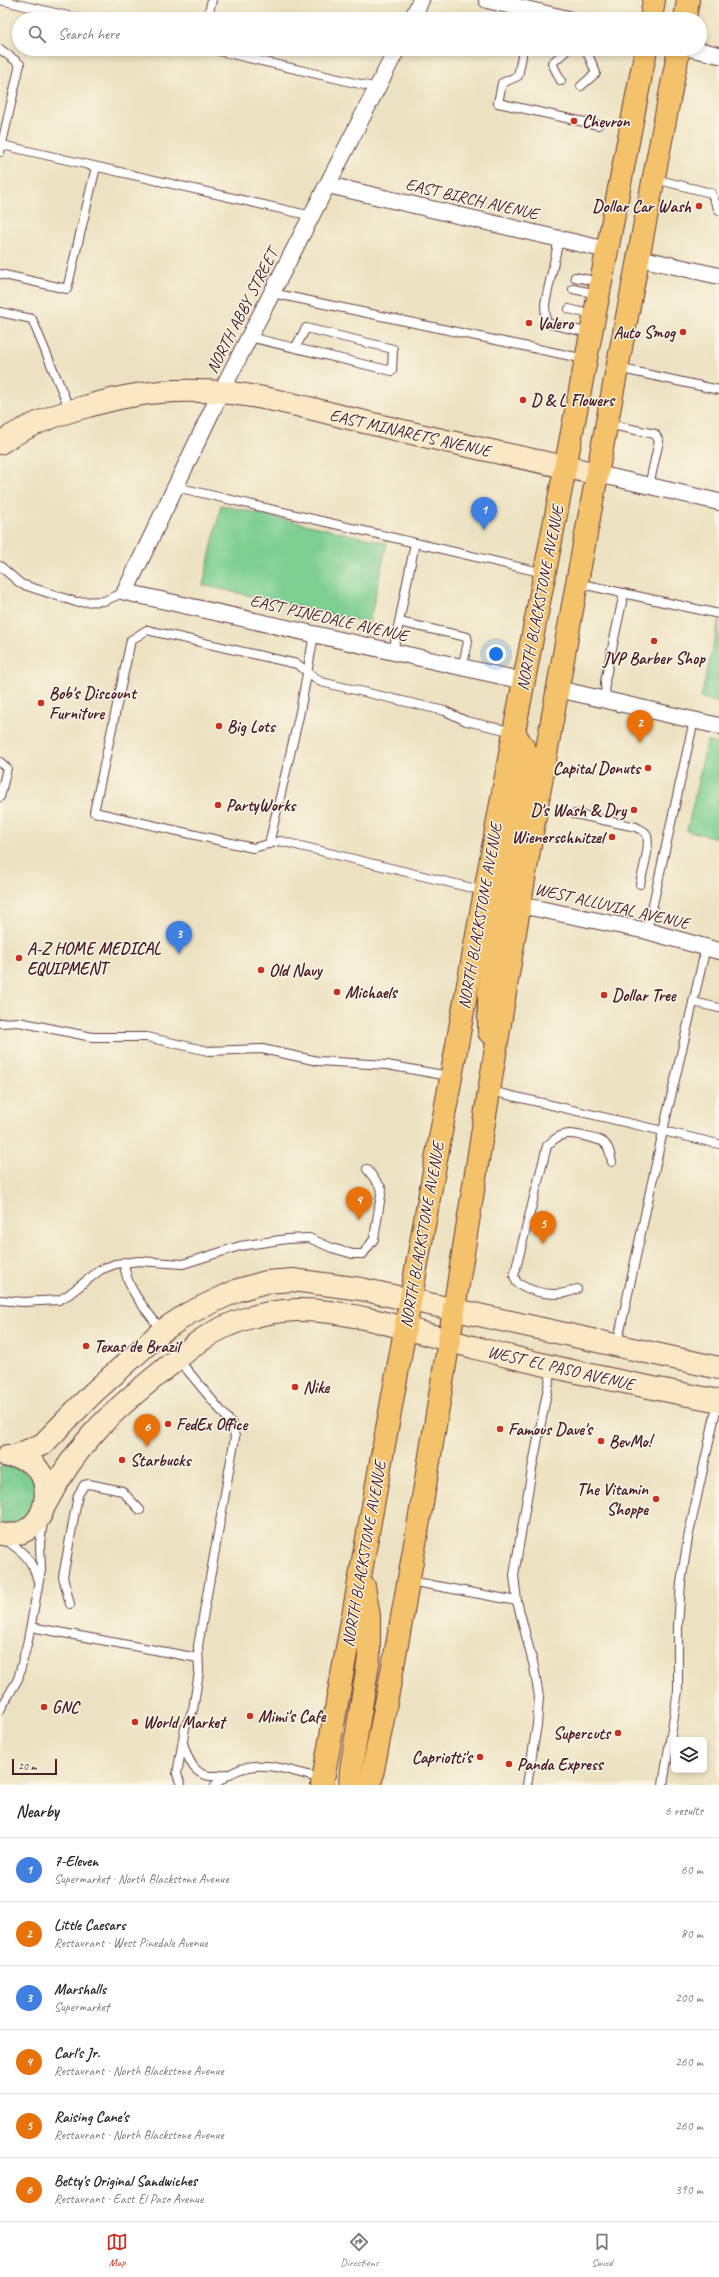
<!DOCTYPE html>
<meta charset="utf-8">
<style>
:root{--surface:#fff;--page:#f7f7f7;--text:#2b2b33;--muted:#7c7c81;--line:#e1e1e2;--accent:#c8321e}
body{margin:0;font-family:Caveat,sans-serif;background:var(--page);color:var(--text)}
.controls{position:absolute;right:12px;bottom:12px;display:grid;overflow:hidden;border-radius:6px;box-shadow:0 2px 6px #0003}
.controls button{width:36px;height:36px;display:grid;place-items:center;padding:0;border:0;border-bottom:1px solid var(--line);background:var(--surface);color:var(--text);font:20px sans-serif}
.scale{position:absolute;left:12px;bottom:10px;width:45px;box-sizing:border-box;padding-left:4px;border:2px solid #4a1f2b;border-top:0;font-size:11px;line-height:14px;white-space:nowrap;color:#4a1f2b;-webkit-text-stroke:3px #fcf5e5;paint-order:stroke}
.you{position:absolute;left:496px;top:654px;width:14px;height:14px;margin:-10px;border:3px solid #fff;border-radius:50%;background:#1a73e8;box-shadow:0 0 0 6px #1a73e833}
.badge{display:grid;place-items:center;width:26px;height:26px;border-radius:50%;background:var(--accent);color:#fff;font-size:13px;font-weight:700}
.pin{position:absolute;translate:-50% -33px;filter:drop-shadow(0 1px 2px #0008)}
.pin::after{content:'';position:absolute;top:21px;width:14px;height:12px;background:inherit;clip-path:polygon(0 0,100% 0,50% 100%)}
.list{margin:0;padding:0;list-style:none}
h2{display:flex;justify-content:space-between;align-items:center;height:52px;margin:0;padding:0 16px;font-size:17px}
h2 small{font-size:13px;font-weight:400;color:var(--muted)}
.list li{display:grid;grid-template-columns:26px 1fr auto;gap:12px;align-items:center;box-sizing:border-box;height:64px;padding:0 16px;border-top:1px solid var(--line)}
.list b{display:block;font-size:15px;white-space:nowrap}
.list p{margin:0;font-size:13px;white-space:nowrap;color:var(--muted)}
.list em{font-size:13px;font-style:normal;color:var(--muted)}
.icon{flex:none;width:22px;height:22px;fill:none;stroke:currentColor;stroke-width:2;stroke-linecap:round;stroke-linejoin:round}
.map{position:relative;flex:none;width:719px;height:1785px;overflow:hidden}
.search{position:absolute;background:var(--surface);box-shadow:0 2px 6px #0003;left:12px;right:12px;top:12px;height:44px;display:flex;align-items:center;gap:10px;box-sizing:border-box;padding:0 14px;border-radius:22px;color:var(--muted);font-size:15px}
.sheet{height:436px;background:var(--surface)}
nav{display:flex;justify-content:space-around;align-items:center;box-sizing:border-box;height:56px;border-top:1px solid var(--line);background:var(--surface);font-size:11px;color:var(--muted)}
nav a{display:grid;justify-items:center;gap:2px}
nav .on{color:var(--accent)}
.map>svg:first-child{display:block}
</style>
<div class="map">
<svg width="719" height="1785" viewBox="0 0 719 1785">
<rect width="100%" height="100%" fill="#fcf5e5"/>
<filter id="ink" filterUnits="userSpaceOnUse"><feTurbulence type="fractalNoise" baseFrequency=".025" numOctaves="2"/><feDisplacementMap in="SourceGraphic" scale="8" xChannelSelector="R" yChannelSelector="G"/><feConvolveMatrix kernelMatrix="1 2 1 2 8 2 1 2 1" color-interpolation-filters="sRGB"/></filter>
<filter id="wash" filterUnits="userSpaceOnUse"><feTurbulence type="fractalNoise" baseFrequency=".012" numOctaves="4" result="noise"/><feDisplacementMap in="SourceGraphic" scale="16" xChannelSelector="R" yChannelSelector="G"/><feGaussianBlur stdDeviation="0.9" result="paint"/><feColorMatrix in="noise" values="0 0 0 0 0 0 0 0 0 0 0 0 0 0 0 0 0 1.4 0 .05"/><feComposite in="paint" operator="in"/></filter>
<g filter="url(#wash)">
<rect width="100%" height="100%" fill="#ece2c1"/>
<!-- green -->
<g fill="#7bce91" stroke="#62765e">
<polygon points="221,505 387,543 369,623 203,585"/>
<polygon points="719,620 719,703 701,698"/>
<polygon points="707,741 719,744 719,838 687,831"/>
<path d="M0 1467C31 1461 49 1496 26 1517 24 1519 22 1522 19 1523 13 1524 6 1524 0 1524Z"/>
</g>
</g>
<g filter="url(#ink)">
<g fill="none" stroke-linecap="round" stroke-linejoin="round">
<defs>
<g id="lane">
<polyline points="0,0 81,19"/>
<polyline points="207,19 212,0"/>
<polyline points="0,49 20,64 0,152"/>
<polyline points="210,49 377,88"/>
<polyline points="522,56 518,76 502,83 498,103 598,125"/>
<polyline points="561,81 552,63 567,50"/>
<polyline points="581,86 596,73 588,54"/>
<polyline points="2,145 312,216"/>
<polyline points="655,179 711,193 719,210"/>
<polyline points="559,239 545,304 546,323 590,333"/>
<polyline points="0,274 67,289 96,167"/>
<polyline points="575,277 600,282"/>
<polyline points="573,289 598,294"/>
<polyline points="272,293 585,359"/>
<polyline points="569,309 593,315"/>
<polyline points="0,312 32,319 70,410"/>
<polyline points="249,337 392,371 393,349 306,328 295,348"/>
<polyline points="618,368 719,390"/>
<polyline points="607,424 655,434 659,441 649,486"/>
<polyline points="176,487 544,573"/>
<polyline points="0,566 21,584 76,602 104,601 125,592"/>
<polyline points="577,583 719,614"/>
<polyline points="399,622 467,637 468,642 462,668"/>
<polyline points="393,652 415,543"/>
<polyline points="606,700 605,681 624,593"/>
<polyline points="0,762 7,768 0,797"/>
<path d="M575 814 636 827C639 829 643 830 645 832 653 840 642 873 640 884"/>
<polyline points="269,844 300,712 314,635"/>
<polyline points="484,891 280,841 253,848 94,812 131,640 147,630 297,664 321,682 445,711 466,721 514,732"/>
<polyline points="647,931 694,720"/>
<polyline points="693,1002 719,1008"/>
<polyline points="0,1023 19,1022 92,1037 147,1037 208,1051 262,1049 318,1061 387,1065 449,1076"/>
<polyline points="491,1091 719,1144"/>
<path d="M124 1262C126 1290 146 1309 162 1331"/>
<path d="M577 1289C557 1298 536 1294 517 1283L514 1276 547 1146C564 1127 577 1135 599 1140 609 1143 610 1154 612 1162"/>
<polyline points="0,1300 23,1302 59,1300 68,1295 100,1270 115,1264 139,1261 183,1264 240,1246 287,1239 309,1238 332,1248 353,1254 363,1254 374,1239 382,1189 367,1169"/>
<polyline points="617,1345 663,1131 706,947"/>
<polyline points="178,1359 232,1424 235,1437 198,1646 199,1672 193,1710 185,1728 177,1774 181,1785"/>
<path d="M4 1539C23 1552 31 1557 38 1581"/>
<polyline points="410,1581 517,1601"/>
<polyline points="70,1604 63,1577 78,1495 84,1485 89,1484 122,1491 140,1510"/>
<polyline points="31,1627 198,1658"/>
<polyline points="0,1710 18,1679 28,1640 41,1570 40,1543 43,1521"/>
<path d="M183 1743C190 1767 199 1782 226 1774"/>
<path d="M215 1785C251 1752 281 1769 323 1779"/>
<polyline points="527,1785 537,1725 539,1697 534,1667 517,1601 514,1575 532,1469 552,1367"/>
<polyline points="663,1785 678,1691 678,1626 681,1583 688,1538 718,1401"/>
</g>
<g id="street">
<polyline points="487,0 568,19"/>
<polyline points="412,19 421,0"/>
<polyline points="397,49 221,392 125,592 524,681"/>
<polyline points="693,49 719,55"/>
<polyline points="328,185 607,250"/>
<polyline points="639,258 719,276"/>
<polyline points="598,474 719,502"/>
<polyline points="558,689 719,726"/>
<polyline points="520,905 647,931 719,951"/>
</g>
<g id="secondary">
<path d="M0 443C27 425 57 414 88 406 125 395 162 389 201 391 261 392 328 414 386 427 457 444 527 459 598 474"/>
<polyline points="15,1456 43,1444 93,1393 162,1331 189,1313 238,1290 266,1282 293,1280 361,1289 719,1368"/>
<path d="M46 1503C77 1443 110 1413 161 1372 175 1361 188 1349 203 1339 229 1321 265 1311 297 1310 351 1309 423 1334 476 1348 556 1369 638 1385 719 1401"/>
<path d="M0 1534C54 1544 65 1455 7 1456"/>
</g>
<g id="primary">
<polyline points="651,19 654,0"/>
<polyline points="685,19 688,0"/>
<polyline points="514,732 527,753 506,885 508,892 520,905"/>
<polyline points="485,891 499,898 501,906 489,994 489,1032"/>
<polyline points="322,1785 514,732 646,49"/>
<polyline points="350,1785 351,1769 369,1658 369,1616 364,1586"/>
<path d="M370 1785C429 1492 470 1197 520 903 569 617 623 333 679 49"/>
</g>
</defs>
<!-- lane casing -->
<use href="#lane" stroke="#623c42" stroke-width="10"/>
<!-- street casing -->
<use href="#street" stroke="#623c42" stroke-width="18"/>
<!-- secondary casing -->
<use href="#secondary" stroke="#623c42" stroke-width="24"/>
<!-- primary casing -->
<use href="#primary" stroke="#623c42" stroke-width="24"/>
<!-- lane -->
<use href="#lane" stroke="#fff" stroke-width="8"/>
<!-- street -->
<use href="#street" stroke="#fff" stroke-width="16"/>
<!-- secondary -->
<use href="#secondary" stroke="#fae7c3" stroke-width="22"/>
<!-- primary -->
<use href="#primary" stroke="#f3c26a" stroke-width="22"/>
</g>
</g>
<!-- markers -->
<g fill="#c8321e" stroke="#fcf5e5" stroke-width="1.5">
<circle cx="574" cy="121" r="4"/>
<circle cx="699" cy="206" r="4"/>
<circle cx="529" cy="323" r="4"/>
<circle cx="683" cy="332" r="4"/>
<circle cx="523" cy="400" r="4"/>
<circle cx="654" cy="641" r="4"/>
<circle cx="41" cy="703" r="4"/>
<circle cx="219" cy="726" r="4"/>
<circle cx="648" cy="768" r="4"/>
<circle cx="218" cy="805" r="4"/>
<circle cx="634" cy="810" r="4"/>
<circle cx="612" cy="837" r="4"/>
<circle cx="19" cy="958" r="4"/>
<circle cx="261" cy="970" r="4"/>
<circle cx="337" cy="992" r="4"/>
<circle cx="604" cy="995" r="4"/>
<circle cx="86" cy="1346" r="4"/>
<circle cx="295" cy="1387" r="4"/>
<circle cx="168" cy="1424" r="4"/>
<circle cx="500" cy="1429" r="4"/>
<circle cx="601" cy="1441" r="4"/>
<circle cx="122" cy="1460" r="4"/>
<circle cx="656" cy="1499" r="4"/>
<circle cx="44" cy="1707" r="4"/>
<circle cx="250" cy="1716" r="4"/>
<circle cx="135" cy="1722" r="4"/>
<circle cx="618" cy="1733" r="4"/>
<circle cx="480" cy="1757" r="4"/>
<circle cx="509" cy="1764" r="4"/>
</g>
<g text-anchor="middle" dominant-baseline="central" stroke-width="3" stroke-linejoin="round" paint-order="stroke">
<!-- poi labels -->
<g font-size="17" font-weight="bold" fill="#4a1f2b" stroke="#fcf5e5" text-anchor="start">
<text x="582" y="121">Chevron</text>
<text x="691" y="206" text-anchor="end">Dollar Car Wash</text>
<text x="537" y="323">Valero</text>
<text x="675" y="332" text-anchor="end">Auto Smog</text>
<text x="531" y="400">D &amp; L Flowers</text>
<text x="654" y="658" text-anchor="middle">JVP Barber Shop</text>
<text x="49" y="693">Bob's Discount<tspan x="49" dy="20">Furniture</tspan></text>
<text x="227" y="726">Big Lots</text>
<text x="640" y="768" text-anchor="end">Capital Donuts</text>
<text x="226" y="805">PartyWorks</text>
<text x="626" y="810" text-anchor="end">D's Wash &amp; Dry</text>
<text x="604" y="837" text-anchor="end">Wienerschnitzel</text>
<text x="27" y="948">A-Z HOME MEDICAL<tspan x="27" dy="20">EQUIPMENT</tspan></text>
<text x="269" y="970">Old Navy</text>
<text x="345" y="992">Michaels</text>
<text x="612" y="995">Dollar Tree</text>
<text x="94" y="1346">Texas de Brazil</text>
<text x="303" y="1387">Nike</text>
<text x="176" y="1424">FedEx Office</text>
<text x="508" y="1429">Famous Dave's</text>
<text x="609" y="1441">BevMo!</text>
<text x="130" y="1460">Starbucks</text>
<text x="648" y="1489" text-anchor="end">The Vitamin<tspan x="648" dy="20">Shoppe</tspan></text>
<text x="52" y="1707">GNC</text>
<text x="258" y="1716">Mimi's Cafe</text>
<text x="143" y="1722">World Market</text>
<text x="610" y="1733" text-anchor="end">Supercuts</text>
<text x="472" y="1757" text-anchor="end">Capriotti's</text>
<text x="517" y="1764">Panda Express</text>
</g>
<!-- street labels -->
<g font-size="17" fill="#4a1f2b" stroke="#fcf5e5">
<text transform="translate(472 199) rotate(13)">EAST BIRCH AVENUE</text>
<text transform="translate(242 311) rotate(-63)">NORTH ABBY STREET</text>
<text transform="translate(410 433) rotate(13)">EAST MINARETS AVENUE</text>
<text transform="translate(540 598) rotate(-79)">NORTH BLACKSTONE AVENUE</text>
<text transform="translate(329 618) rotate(13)">EAST PINEDALE AVENUE</text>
<text transform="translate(612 906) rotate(13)">WEST ALLUVIAL AVENUE</text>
<text transform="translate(480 916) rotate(-80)">NORTH BLACKSTONE AVENUE</text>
<text transform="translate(422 1235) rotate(-80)">NORTH BLACKSTONE AVENUE</text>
<text transform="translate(561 1368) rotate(13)">WEST EL PASO AVENUE</text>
<text transform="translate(364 1554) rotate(-80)">NORTH BLACKSTONE AVENUE</text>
</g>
</g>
</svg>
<div class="controls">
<button><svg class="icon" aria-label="layers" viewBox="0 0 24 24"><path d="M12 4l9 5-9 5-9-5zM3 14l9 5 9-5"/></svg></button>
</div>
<div class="scale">20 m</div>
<div class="you"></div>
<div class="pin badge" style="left:484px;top:530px;background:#3f7fe0">1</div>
<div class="pin badge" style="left:640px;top:743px;background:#e8710a">2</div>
<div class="pin badge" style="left:179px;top:954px;background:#3f7fe0">3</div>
<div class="pin badge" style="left:359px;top:1220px;background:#e8710a">4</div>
<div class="pin badge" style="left:543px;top:1244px;background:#e8710a">5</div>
<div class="pin badge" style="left:147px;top:1447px;background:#e8710a">6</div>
<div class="search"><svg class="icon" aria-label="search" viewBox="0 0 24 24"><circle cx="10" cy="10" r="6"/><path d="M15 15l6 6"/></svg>Search here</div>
</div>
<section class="sheet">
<h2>Nearby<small>6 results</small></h2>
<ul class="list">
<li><span class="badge" style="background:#3f7fe0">1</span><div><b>7-Eleven</b><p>Supermarket · North Blackstone Avenue</p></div><em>60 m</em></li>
<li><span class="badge" style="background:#e8710a">2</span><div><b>Little Caesars</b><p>Restaurant · West Pinedale Avenue</p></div><em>80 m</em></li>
<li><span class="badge" style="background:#3f7fe0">3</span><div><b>Marshalls</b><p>Supermarket</p></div><em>200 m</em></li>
<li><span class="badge" style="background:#e8710a">4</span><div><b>Carl's Jr.</b><p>Restaurant · North Blackstone Avenue</p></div><em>260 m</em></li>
<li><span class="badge" style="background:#e8710a">5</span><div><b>Raising Cane's</b><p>Restaurant · North Blackstone Avenue</p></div><em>260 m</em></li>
<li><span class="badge" style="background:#e8710a">6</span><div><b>Betty's Original Sandwiches</b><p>Restaurant · East El Paso Avenue</p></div><em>390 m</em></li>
</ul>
</section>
<nav>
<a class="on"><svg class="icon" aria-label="map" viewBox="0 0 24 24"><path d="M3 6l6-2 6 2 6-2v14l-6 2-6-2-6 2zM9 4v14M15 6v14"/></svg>Map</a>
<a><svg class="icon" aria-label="directions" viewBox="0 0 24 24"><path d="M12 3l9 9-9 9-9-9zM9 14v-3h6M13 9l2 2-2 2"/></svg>Directions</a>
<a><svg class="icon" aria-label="saved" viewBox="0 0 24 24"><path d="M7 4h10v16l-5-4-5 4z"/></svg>Saved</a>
</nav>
